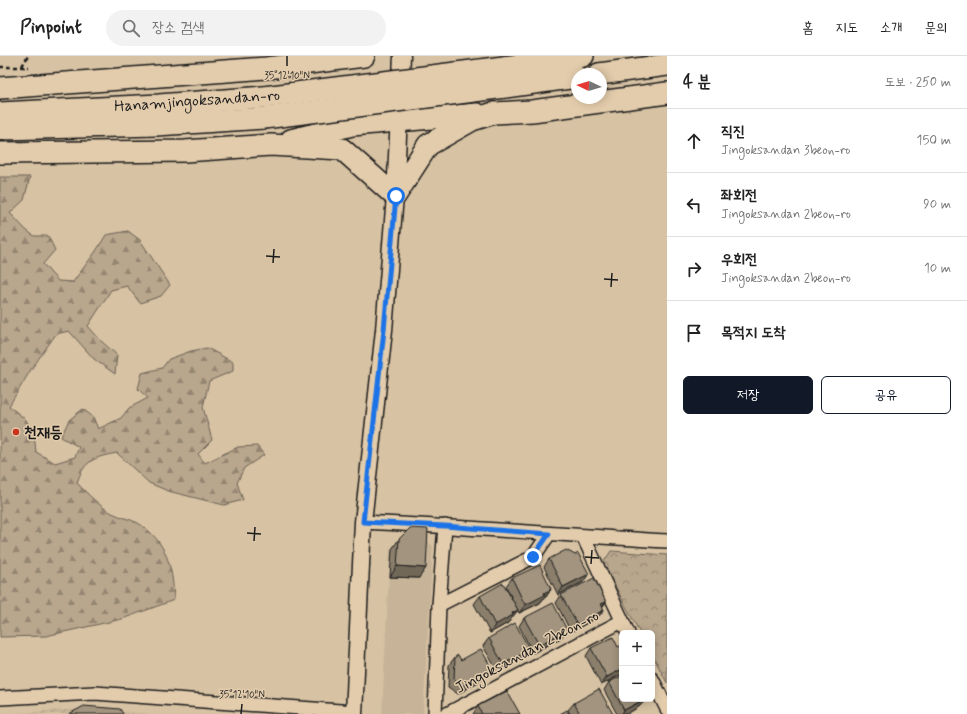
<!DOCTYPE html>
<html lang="ko">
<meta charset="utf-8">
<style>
:root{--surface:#fff;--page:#f2f2f2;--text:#222;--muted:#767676;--line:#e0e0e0;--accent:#111827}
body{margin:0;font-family:Mynerve,"Poor Story",sans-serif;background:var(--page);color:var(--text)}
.controls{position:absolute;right:12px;bottom:12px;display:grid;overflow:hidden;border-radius:6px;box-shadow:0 2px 10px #0003}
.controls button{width:36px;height:36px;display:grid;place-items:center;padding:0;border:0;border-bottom:1px solid var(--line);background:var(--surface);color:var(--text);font:20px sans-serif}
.compass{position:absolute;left:571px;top:12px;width:36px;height:36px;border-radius:50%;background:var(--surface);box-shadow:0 2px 10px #0003;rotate:274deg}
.stop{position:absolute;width:12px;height:12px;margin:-9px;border:3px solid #1a73e8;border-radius:50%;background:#fff}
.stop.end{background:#1a73e8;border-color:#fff;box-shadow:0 1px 4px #0008}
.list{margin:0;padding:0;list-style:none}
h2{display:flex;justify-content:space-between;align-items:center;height:52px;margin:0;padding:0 16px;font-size:17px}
h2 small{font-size:13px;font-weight:400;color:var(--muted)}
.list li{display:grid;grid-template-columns:26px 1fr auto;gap:12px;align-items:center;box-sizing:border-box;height:64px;padding:0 16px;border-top:1px solid var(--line)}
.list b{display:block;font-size:15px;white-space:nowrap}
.list p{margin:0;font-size:13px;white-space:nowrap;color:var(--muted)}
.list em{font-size:13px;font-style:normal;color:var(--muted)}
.actions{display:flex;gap:8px;padding:12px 16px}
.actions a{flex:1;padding:9px 0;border:1px solid var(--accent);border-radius:6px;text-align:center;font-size:14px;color:var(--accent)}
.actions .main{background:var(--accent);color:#fff}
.icon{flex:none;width:22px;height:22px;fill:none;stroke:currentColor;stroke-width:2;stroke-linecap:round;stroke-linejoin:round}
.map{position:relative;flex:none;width:667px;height:658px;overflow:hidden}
header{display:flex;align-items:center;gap:24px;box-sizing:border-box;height:56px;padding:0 20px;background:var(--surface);border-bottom:1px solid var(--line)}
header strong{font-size:19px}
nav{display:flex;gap:22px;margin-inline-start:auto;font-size:14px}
.search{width:280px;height:36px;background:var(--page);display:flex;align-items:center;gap:10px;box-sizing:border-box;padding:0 14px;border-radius:22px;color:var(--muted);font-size:15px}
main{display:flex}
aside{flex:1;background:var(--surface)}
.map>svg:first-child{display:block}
</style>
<header>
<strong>Pinpoint</strong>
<div class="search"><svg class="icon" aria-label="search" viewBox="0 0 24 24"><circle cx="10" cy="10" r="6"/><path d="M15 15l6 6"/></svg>장소 검색</div>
<nav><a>홈</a><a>지도</a><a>소개</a><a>문의</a></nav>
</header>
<main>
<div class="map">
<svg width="667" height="658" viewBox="0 0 667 658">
<defs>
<pattern id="industrial-furrows" width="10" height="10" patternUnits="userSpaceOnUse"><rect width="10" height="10" fill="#c7b498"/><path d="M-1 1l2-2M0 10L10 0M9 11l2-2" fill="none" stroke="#aa9a82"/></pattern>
<pattern id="forest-firs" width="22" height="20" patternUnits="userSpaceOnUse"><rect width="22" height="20" fill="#b8a68d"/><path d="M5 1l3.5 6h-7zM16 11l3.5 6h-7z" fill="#958672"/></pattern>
<pattern id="park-crowns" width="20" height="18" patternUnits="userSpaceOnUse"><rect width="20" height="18" fill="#b8a68d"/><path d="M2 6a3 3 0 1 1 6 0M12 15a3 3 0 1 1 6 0" fill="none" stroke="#958672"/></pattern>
</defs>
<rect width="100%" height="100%" fill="#d7c2a3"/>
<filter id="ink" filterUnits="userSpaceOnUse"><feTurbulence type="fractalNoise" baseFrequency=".025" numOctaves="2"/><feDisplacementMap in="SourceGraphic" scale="8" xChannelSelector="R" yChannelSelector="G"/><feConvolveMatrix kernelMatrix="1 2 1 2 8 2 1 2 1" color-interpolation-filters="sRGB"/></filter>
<g filter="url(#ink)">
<!-- built -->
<polygon fill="#c7b498" points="402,481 426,483 433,490 423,658 382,658 390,493"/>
<!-- industrial -->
<polygon fill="url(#industrial-furrows)" points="85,653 150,658 15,658 45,655"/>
<!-- forest -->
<path fill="url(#forest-firs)" stroke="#6a6154" d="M30 121 24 144 10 157 26 174 34 180H48L55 194 43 208 58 225 73 226 96 195 106 179 128 175 140 184 170 229 161 240 140 247 127 230 111 234 88 270 101 285 117 299 115 318 94 303 69 275 56 278 30 315 9 350 26 364 34 378 36 396 55 407 75 401 79 391 61 381 69 364 83 353 93 361 98 373 121 362 129 352 148 342 138 333 142 317 162 312 169 303 191 295 207 292 233 306V315L209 325 203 351 212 384 198 398 205 407 238 391 257 390 264 399 244 412 237 427 243 444 224 449 168 435 149 427 117 397C95 401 84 404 77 427 88 438 99 450 112 457 120 461 130 463 138 467 167 485 173 512 174 544L122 563 46 580 0 581V121Z"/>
<!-- park -->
<polygon fill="url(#park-crowns)" stroke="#6a6154" points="611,495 667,499 667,627 652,598 652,577 640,577 603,507"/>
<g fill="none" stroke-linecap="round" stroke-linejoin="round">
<defs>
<g id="minor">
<path d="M363 466C464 471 566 479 667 485"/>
<polyline points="583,480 628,577"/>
<polyline points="439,549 533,501 549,478"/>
<polyline points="652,623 667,653"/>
<polyline points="0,642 95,637 354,656"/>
<polyline points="435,658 439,549 445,470"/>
<polyline points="447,658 622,565"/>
</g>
<polyline id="tertiary" points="354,658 363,466 384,274 395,140 402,0"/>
<g id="trunk">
<polyline points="301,8 364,0"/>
<polyline points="504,11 583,0"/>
<polyline points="599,18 667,9"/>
<polyline points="505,31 577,21"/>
<polyline points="0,32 266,12 294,9 316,0"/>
<polyline points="0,57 159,49 264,41"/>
<polyline points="0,73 156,69 264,62"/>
<polyline points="291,84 352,69 477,58"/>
<polyline points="0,97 185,95 271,89 342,93 395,140 428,89 472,64 494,57 532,55 667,37"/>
</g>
</defs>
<!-- minor casing -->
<use href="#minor" stroke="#1c1c1c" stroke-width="16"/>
<!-- tertiary casing -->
<use href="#tertiary" stroke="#1c1c1c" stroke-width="19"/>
<!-- trunk casing -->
<use href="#trunk" stroke="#1c1c1c" stroke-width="24"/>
<!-- path -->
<g stroke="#1c1c1c" stroke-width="2.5" stroke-dasharray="4 3" stroke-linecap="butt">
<polyline points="22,10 28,0"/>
<polyline points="0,11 29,11"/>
</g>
<!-- minor -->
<use href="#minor" stroke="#e3ccac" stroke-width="13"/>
<!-- tertiary -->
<use href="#tertiary" stroke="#e3ccac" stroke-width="16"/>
<!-- trunk -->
<use href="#trunk" stroke="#e3ccac" stroke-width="21"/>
<defs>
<g id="trunk-bridge">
<polyline points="264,41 504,11"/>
<polyline points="264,62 505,31"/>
</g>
</defs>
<!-- trunk-bridge casing -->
<use href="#trunk-bridge" stroke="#1c1c1c" stroke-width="24" stroke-linecap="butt"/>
<!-- trunk-bridge -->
<use href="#trunk-bridge" stroke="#e3ccac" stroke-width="21"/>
</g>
<!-- wall -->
<g fill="#8b7f6c" stroke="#1c1c1c">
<polygon points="399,483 419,522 390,521 392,493"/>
<polygon points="549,503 583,526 558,539 544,511"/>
<polygon points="512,522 551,533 546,541 543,543 540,547 519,557 506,530"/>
<polygon points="561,539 606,546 602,551 604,554 598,561 571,576 556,547"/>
<polygon points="480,540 512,562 511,563 508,567 490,577 474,548"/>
<polygon points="524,562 561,582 533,597 519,570"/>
<polygon points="489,582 530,594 524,601 498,616 483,590"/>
<polygon points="618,591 622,618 601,629 586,600 591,592"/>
<polygon points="455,601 461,604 492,613 487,621 458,638 448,631 449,609"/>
<polygon points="609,626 646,643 640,650 627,658 617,658 604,634"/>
<polygon points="574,647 613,658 570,658 568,654"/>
<polygon points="478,650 520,658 473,658"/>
</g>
<!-- shaded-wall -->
<g fill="#716858" stroke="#1c1c1c">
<polygon points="397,510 426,512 419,522 390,521"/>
<polygon points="589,518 583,526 558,539 563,531"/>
<polygon points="551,533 546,541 543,543 540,547 519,557 525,549 544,537"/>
<polygon points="606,546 601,553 601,548"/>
<polygon points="518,554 508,567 490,577 495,569"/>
<polygon points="604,554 598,561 571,576 577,568"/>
<polygon points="567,574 561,582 533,597 539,589"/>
<polygon points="530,594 524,601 498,616 503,608"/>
<polygon points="492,613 487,621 458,638 463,630"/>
<polygon points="622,613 622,618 601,629 607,621"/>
<polygon points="646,643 640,650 627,658 622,658 624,654"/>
</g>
<!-- building -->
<g fill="#a2947e" stroke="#1c1c1c">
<polygon points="410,472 428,473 426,512 397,510 399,483"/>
<polygon points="566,494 575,499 578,497 589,518 563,531 549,503"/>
<polygon points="540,509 551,533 544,537 545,539 525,549 512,522"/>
<polygon points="594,522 606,546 601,548 604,554 577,568 561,539"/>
<polygon points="503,527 518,554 512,557 513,559 495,569 480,540"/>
<polygon points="553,547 567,574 539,589 524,562"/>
<polygon points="515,567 530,594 503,608 489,582"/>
<polygon points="613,581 618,591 622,589 622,613 607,621 591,592"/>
<polygon points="481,593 492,613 463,630 454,623 455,601 458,599 461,604"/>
<polygon points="622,620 622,643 645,643 624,654 609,626"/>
<polygon points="599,633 613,658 580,658 574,647"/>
<polygon points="507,635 520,658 482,658 478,650"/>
<polygon points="84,650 120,653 123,658 69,658"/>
<polygon points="567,654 569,658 560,658"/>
</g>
</g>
<g fill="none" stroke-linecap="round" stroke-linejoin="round" filter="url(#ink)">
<!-- route -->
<polyline stroke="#1a73e8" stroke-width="5" points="396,140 384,274 363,466 445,470 549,478 533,501"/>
</g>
<!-- ticks -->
<path fill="none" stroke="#1c1c1c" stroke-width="1.5" d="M287 10V0M266 200 280 201M273 207 274 193M604 223 618 224M611 231 612 217M247 477 261 478M254 485 255 471M585 501 599 502M591 508 592 494M241 658 242 648"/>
<!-- markers -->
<circle fill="#c8321e" stroke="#e3ccac" stroke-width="1.5" cx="16" cy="376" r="4"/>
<g text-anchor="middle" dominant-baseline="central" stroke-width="3" stroke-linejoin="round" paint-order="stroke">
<!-- street labels -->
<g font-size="16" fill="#1c1c1c" stroke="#e3ccac">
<text transform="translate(197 45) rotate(-4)">Hanamjingoksandan-ro</text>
<text transform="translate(527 596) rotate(-28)">Jingoksandan 2beon-ro</text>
</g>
<!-- poi labels -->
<g font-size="16" font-weight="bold" fill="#1c1c1c" stroke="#e3ccac" text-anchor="start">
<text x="24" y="376">천재등</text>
</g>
</g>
<g font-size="10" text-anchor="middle" fill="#1c1c1c" stroke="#e3ccac" stroke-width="3" stroke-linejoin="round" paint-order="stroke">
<text x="287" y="23">35°12'10"N</text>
<text x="242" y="642">35°12'10"N</text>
</g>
</svg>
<div class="controls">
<button>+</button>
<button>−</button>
</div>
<svg class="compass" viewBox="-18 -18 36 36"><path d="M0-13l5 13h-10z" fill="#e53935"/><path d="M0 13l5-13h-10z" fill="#767676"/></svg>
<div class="stop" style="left:396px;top:140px"></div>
<div class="stop end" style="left:533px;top:501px"></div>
</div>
<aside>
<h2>4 분<small>도보 · 250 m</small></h2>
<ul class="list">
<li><svg class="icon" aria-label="ahead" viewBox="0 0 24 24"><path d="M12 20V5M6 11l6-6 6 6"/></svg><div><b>직진</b><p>Jingoksandan 3beon-ro</p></div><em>150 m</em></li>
<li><svg class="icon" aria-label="left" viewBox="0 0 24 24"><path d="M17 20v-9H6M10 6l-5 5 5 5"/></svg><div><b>좌회전</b><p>Jingoksandan 2beon-ro</p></div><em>90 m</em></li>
<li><svg class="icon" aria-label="right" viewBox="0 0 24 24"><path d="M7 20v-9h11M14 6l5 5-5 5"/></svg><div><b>우회전</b><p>Jingoksandan 2beon-ro</p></div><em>10 m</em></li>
<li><svg class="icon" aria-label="arrive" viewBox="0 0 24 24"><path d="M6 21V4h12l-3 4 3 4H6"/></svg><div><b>목적지 도착</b></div></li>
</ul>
<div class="actions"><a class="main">저장</a><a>공유</a></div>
</aside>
</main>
